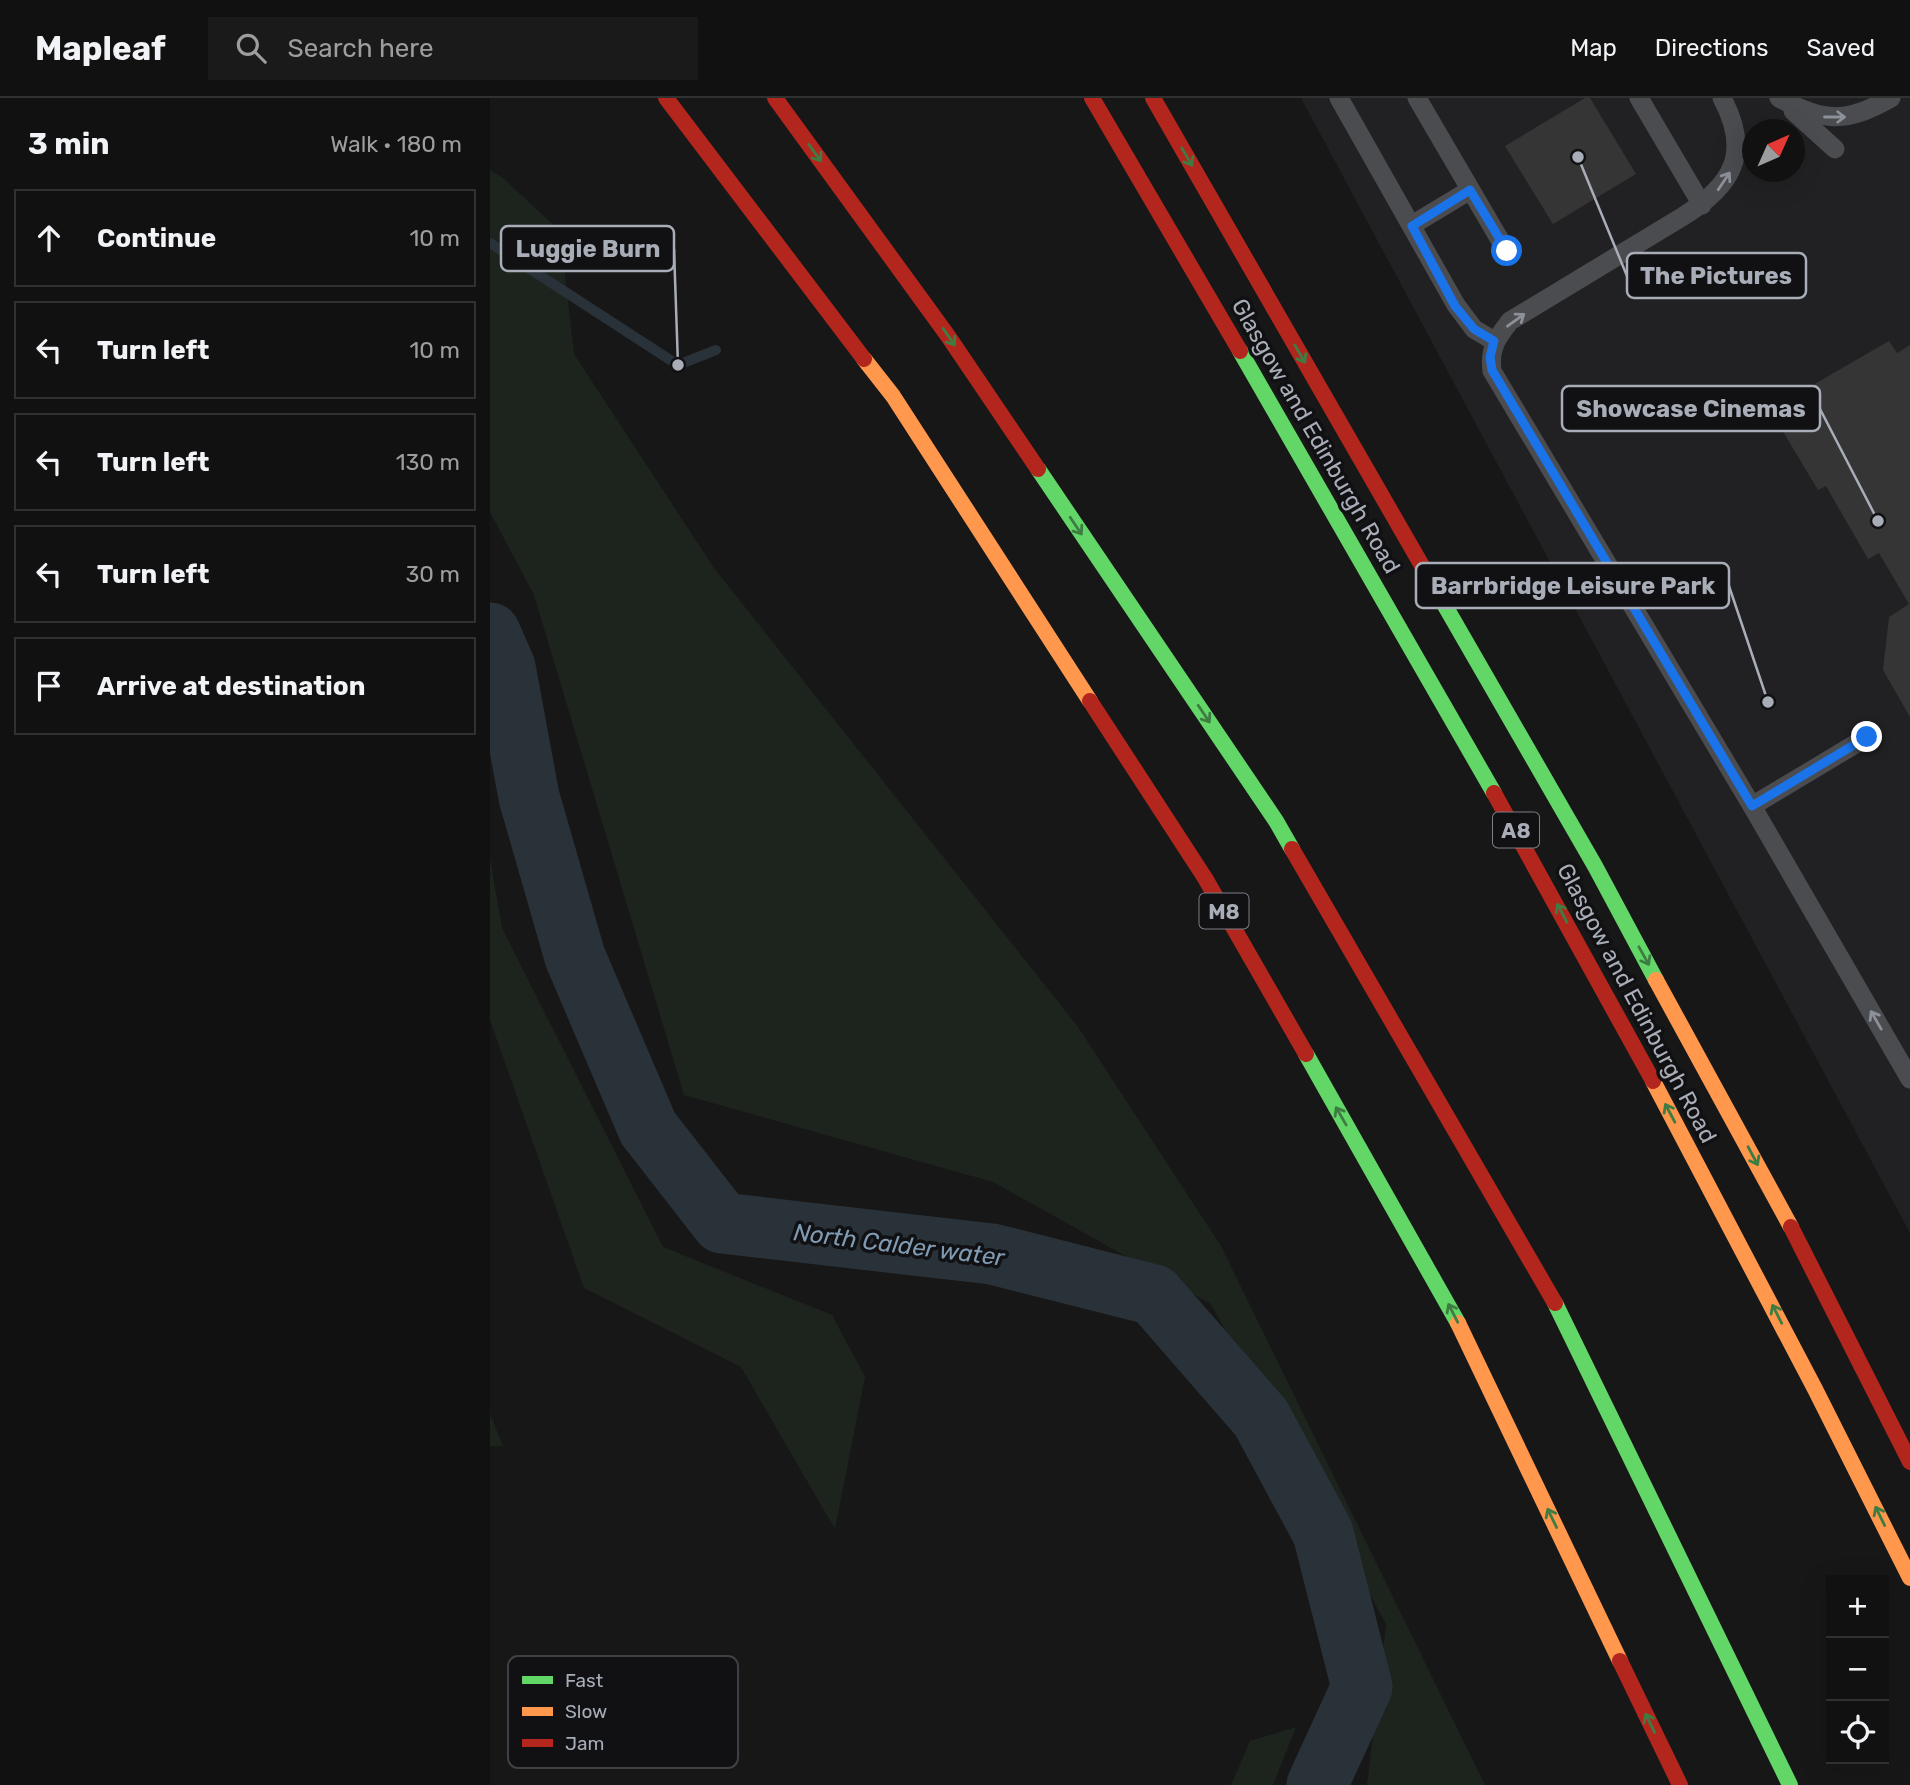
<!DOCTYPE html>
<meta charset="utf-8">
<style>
:root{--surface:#111;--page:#1a1a1a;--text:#f1f3f6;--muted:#9c9d9f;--line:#303131}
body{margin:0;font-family:Rubik,sans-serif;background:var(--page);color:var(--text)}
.controls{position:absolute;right:21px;bottom:21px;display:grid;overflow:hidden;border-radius:0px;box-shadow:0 7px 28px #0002}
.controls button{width:63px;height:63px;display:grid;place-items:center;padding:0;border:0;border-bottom:2px solid var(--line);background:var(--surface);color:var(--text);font:35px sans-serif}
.compass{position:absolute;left:1252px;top:21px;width:63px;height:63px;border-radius:50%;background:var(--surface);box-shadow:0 7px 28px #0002;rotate:45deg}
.stop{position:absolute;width:21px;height:21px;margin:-16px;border:5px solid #1a73e8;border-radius:50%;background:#fff}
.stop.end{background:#1a73e8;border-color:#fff;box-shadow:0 2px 7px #0008}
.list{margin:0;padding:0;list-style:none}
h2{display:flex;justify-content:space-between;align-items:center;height:91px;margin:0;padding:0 28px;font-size:30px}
h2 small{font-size:23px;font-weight:400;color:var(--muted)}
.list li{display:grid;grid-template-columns:46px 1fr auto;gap:21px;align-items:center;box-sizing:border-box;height:98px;margin:0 14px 14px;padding:0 14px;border:2px solid var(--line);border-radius:0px}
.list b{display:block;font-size:26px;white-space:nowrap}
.list em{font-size:23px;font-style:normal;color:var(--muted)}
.icon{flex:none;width:38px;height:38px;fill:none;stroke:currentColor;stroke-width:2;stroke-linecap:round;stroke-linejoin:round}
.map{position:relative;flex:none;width:1420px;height:1687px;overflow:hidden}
header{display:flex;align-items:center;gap:42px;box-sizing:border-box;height:98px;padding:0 35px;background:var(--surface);border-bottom:2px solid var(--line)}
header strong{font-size:33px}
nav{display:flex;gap:38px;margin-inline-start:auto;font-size:24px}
.search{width:490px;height:63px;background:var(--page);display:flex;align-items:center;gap:18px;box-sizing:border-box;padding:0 24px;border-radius:0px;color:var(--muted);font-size:26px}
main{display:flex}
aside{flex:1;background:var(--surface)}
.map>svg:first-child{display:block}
</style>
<header>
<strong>Mapleaf</strong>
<div class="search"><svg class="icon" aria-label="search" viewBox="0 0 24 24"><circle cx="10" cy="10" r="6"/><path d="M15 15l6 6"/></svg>Search here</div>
<nav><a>Map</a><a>Directions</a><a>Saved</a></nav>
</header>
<main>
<aside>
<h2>3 min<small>Walk · 180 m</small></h2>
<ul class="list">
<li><svg class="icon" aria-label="ahead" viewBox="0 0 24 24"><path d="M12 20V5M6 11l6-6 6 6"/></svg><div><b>Continue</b></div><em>10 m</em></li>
<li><svg class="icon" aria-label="left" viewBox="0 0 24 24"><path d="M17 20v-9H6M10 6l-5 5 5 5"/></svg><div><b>Turn left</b></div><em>10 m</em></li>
<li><svg class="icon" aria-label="left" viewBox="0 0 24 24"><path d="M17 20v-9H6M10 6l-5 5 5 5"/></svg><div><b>Turn left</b></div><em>130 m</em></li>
<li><svg class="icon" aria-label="left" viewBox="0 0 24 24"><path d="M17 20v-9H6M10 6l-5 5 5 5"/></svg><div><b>Turn left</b></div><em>30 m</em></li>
<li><svg class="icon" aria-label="arrive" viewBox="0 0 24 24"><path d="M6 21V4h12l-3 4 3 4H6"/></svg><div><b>Arrive at destination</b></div></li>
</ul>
</aside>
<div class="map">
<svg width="1420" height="1687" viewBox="0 0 1420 1687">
<rect width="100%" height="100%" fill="#171717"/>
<!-- built -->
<path fill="#212123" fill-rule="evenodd" d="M811 0H1420V1135ZM1262 32H1304V74H1262Z"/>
<!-- green -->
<g fill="#1d241e">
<polygon points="0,72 13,80 70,133 84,256 224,470 588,929 731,1148 995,1687 877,1687 896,1526 721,1206 503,1084 194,997 44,497 0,414"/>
<polygon points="0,760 12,830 173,1149 342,1217 375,1279 345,1431 251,1269 94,1190 0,922"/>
<polygon points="0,1316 13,1348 0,1348"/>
<polygon points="806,1629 783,1687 741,1687 760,1643"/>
</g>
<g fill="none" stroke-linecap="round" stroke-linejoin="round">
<!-- stream -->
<polyline stroke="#2a3239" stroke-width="10" points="0,145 188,267 226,252"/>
<!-- river -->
<polyline stroke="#2a3239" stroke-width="61" points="0,535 15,569 39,699 85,859 158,1030 232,1125 502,1156 664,1197 771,1320 833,1435 872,1589 827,1687"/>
</g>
<!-- building -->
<g fill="#353536">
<polygon points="1095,0 1100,0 1146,76 1063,126 1015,48"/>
<polygon points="1399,243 1407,255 1420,247 1420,619 1393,572 1399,519 1419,506 1389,455 1378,461 1336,388 1328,392 1280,312"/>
</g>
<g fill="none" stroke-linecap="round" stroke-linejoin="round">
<!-- lane -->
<g stroke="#4b4c50" stroke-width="19">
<polyline points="849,0 966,207 984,231 1004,243"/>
<polyline points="927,0 1017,154"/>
<polyline points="1149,0 1212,107"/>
<path d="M1232 0C1262 56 1242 88 1192 119L1020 223C1007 240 999 250 1002 273L1262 708 1420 981"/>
<path d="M1289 0C1335 24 1355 26 1401 0"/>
<polyline points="1303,13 1345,51"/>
<polyline points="922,127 980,92"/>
<polyline points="1262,708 1377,639"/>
</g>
<!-- fast -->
<g stroke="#63d668" stroke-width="16">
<polyline points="750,253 1004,695"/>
<polyline points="548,371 786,723 802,751"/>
<polyline points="950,499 1105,768 1166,882"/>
<polyline points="816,956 968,1225"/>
<polyline points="1065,1205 1300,1687"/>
</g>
<!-- slow -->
<g stroke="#ff974d" stroke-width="16">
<polyline points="374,261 403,298 600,603"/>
<polyline points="1166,882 1301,1129"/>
<polyline points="1163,983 1325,1291 1420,1480"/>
<polyline points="968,1225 1130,1563"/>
</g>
<!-- jam -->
<g stroke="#b3261e" stroke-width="16">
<polyline points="176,0 374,261"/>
<polyline points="285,0 458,238 548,371"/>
<polyline points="602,0 750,253"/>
<polyline points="663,0 950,499"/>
<polyline points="600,603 715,780 816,956"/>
<polyline points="1004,695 1163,983"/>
<polyline points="802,751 1065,1205"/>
<polyline points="1301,1129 1420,1364"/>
<polyline points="1130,1563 1190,1687"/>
</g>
</g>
<!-- one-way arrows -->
<defs><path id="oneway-shaft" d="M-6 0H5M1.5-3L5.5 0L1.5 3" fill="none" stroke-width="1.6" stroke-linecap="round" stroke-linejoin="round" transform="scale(1.75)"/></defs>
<g stroke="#8c9099">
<use href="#oneway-shaft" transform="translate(1345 19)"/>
<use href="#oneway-shaft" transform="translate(1234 83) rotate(-56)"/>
<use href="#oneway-shaft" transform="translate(1026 222) rotate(-36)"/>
<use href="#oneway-shaft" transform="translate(1386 922) rotate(-120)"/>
</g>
<g stroke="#3e7d42">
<use href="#oneway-shaft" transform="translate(325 55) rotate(54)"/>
<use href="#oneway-shaft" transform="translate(697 59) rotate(60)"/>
<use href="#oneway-shaft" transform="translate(459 239) rotate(55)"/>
<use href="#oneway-shaft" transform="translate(810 256) rotate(60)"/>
<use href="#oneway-shaft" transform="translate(586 428) rotate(56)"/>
<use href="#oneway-shaft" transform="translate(714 616) rotate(56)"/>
<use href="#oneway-shaft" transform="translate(1072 815) rotate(-118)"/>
<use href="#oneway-shaft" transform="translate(1154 858) rotate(61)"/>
<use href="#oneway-shaft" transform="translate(1180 1015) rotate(-118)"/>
<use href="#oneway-shaft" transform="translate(851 1018) rotate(-120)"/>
<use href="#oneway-shaft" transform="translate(1263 1058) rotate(62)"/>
<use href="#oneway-shaft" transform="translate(963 1215) rotate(-117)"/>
<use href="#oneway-shaft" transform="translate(1287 1216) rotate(-117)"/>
<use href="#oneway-shaft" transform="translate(1390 1418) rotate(-116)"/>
<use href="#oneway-shaft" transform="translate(1062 1420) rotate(-116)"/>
<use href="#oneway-shaft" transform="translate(1160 1625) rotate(-116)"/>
</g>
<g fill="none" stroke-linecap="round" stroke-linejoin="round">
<!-- route -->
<polyline stroke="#1a73e8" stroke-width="9" points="1017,153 980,92 922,128 965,208 984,231 1004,243 1000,259 1002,272 1262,708 1377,639"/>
</g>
<g text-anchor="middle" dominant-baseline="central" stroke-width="7" stroke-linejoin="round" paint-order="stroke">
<!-- shield labels -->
<g fill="#111113" stroke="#7b7e86" stroke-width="2">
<rect x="1003" y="714.5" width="46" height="35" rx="5"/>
<rect x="709.5" y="795.5" width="49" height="35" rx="5"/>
</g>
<g font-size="21" font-weight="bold" fill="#a8adb8">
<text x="1026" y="732">A8</text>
<text x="734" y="813">M8</text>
</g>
<!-- street labels -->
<g font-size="23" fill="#a8adb8" stroke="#111113">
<text transform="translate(826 338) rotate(60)">Glasgow and Edinburgh Road</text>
<text transform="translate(1147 905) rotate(62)">Glasgow and Edinburgh Road</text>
</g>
<!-- water labels -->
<g font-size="24" font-style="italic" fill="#7f9bb3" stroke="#111113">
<text transform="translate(409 1147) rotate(7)">North Calder water</text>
</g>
</g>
<!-- legend -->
<rect x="18" y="1558" width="230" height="112" rx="10" fill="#111113" stroke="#3e4045" stroke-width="2"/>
<rect x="32" y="1578" width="31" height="8" fill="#63d668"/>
<rect x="32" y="1609" width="31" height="9" fill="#ff974d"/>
<rect x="32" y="1641" width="31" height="8" fill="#b3261e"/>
<g font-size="19" fill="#a8adb8">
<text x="75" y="1589">Fast</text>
<text x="75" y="1620">Slow</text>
<text x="75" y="1652">Jam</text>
</g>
<!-- callouts -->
<path fill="none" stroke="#a8adb8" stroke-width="2.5" d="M188 267L184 151M1088 59L1137 178M1388 423L1330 311M1278 604L1239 488"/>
<g fill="#a8adb8" stroke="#111113" stroke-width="2.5">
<circle cx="188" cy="267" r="7"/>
<circle cx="1088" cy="59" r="7"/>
<circle cx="1388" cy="423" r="7"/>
<circle cx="1278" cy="604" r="7"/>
</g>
<g fill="#111113" stroke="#a8adb8" stroke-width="2.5">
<rect x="11" y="128" width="173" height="45" rx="7"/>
<rect x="1137" y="155" width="179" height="45" rx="7"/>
<rect x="1072" y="288" width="258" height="45" rx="7"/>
<rect x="926" y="465" width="313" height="45" rx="7"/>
</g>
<g font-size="24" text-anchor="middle" font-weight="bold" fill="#a8adb8">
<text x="98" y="159">Luggie Burn</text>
<text x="1226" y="186">The Pictures</text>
<text x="1201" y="319">Showcase Cinemas</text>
<text x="1083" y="496">Barrbridge Leisure Park</text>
</g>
</svg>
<div class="controls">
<button>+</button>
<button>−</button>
<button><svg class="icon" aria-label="locate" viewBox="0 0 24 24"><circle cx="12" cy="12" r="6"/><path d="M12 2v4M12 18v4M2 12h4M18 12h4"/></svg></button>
</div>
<svg class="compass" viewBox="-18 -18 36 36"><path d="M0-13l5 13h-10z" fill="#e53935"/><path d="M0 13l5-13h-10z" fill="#9c9d9f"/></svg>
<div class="stop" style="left:1017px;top:153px"></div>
<div class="stop end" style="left:1377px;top:639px"></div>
</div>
</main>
